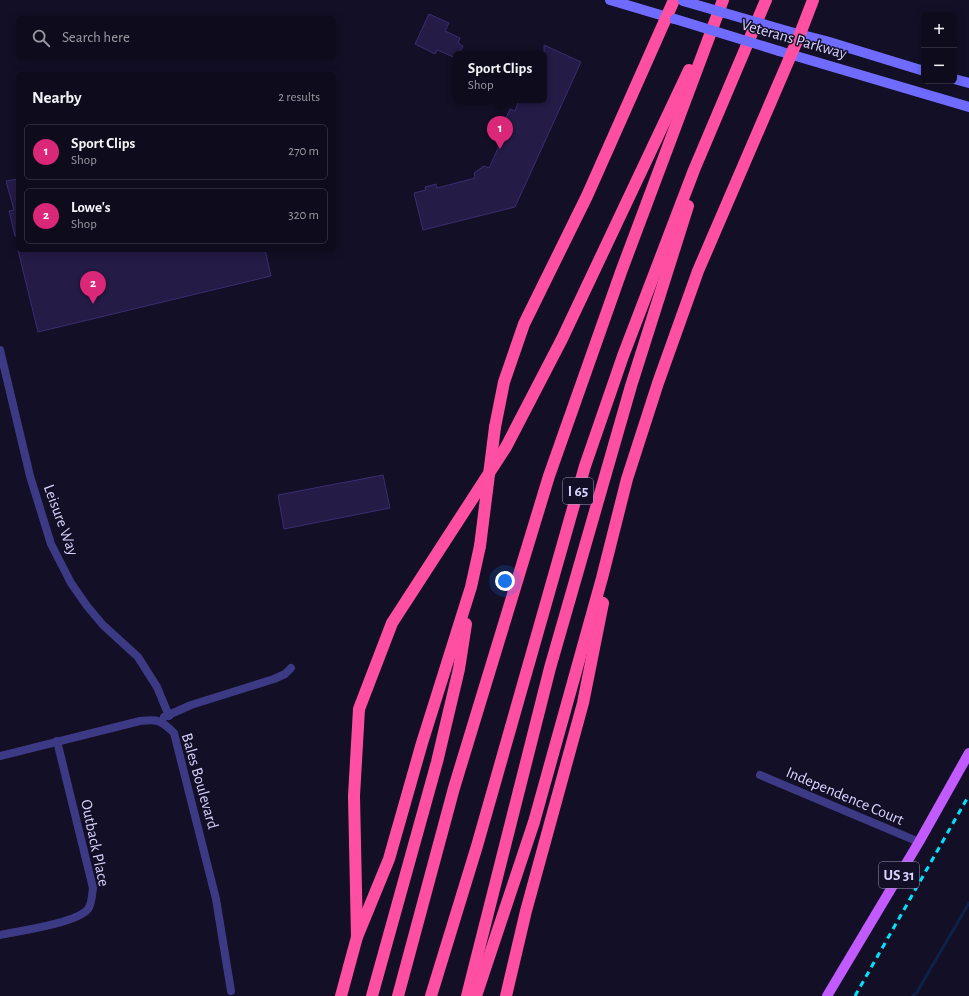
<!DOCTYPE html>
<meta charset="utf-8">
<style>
:root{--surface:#0e0b1c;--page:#171425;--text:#f1f3f6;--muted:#9b9ba3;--line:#2e2b3b;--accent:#db2777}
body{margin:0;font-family:"Alegreya Sans",sans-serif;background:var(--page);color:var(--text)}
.controls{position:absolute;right:12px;top:12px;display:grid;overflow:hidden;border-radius:6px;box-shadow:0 2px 10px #0003}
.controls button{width:36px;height:36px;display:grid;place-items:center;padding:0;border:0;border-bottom:1px solid var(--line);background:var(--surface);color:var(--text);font:20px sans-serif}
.you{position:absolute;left:505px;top:581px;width:14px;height:14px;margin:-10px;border:3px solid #fff;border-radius:50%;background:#1a73e8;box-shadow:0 0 0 6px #1a73e833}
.badge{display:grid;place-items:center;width:26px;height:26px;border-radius:50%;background:var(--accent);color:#fff;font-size:13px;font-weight:700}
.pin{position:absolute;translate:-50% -33px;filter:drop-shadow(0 1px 2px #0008)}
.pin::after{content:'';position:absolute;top:21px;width:14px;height:12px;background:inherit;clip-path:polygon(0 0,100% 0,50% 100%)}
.popup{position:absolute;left:453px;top:51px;width:94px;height:52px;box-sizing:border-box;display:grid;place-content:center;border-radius:6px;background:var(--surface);filter:drop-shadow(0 1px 3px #0005);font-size:13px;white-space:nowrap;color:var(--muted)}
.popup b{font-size:15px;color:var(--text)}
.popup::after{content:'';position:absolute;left:50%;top:100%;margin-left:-8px;border:8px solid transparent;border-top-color:var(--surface)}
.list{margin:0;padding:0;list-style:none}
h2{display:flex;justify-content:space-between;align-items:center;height:52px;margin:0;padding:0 16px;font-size:17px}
h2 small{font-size:13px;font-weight:400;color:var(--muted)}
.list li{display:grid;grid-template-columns:26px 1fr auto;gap:12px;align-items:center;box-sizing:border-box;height:56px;margin:0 8px 8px;padding:0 8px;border:1px solid var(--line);border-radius:6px}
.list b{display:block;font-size:15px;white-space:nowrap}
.list p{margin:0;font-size:13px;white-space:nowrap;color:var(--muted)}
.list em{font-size:13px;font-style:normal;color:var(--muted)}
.icon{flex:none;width:22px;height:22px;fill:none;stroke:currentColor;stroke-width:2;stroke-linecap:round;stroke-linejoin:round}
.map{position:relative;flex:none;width:969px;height:996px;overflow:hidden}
.search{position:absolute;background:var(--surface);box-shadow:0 2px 10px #0003;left:16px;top:16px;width:320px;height:44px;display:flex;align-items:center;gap:10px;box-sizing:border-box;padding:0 14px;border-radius:6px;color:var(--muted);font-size:15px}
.panel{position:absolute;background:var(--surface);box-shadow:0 2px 10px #0003;left:16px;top:72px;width:320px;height:180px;border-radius:6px}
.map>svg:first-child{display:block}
</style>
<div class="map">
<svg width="969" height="996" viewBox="0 0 969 996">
<rect width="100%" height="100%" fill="#130f26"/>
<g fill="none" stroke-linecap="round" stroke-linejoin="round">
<!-- stream -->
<polyline stroke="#0c2248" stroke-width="3" points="913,996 917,992 969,903"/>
</g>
<!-- building -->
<g fill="#241b47" stroke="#3b2d73">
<polygon points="429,14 449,23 445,31 460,38 458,43 463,46 459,54 456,54 456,58 437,50 435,54 415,44"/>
<polygon points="544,45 581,62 515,207 423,230 414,193 426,190 425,187 436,184 437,188 475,178 474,173 484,166 489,168 510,122 505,120 510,109 515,111 519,100 544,100"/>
<polygon points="18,179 18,236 15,236 9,211 14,210 6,181"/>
<polygon points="18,250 265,250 271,276 38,332"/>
<polygon points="383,475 390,508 284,529 278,495"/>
</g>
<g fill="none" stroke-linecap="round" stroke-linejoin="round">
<!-- street -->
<g stroke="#3d3a85" stroke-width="8">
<polyline points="0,350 30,476 51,544 71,583 87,606 103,625 138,657 157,687 169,716"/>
<polyline points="164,717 191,705 274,679 285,674 291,668"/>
<path d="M0 756 140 721C158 719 161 720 174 733L216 899 231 991"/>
<polyline points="760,775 919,842"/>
<path d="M0 935C19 931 77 923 88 909 92 904 92 894 93 888L57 741"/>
</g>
<!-- secondary -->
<g stroke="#6f6bff" stroke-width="10">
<polyline points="610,0 674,19"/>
<polyline points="787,31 826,41 924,71"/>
<polyline points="779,51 969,107"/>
<polyline points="954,79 969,83"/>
</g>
<!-- primary -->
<polyline stroke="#c25bff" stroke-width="10" points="827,996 919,842 969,753"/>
<!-- highway -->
<g stroke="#ff4fa3" stroke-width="12">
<polyline points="495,427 504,382 524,324 587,196 674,0"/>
<polyline points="357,937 354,796 359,709 392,623 506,447 562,339 689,70"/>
<polyline points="341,996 357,937 389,859 422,743 471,587 480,546"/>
<polyline points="372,996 437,762 459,669 466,624"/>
<polyline points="398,996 454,788 549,476 621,272 723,0"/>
<polyline points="431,996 477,846 585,466 623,356 694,170 766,0"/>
<polyline points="467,996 550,668 631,386 688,206"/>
<polyline points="476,996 534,822 602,578 627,479 658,383 698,271 800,34 813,0"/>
<polyline points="506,996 526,911 583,703 603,603"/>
</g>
<!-- rail -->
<polyline stroke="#00e5ff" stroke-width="3" stroke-dasharray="6 5" stroke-linecap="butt" points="855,996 969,795"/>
<!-- secondary-bridge -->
<g stroke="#6f6bff" stroke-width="10">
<polyline points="683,1 787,31"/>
<polyline points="675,19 779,51"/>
</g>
<!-- highway-bridge -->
<polyline stroke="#ff4fa3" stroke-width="12" points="480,546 495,427"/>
</g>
<g text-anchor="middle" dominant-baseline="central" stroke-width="3" stroke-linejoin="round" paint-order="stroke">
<!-- shield labels -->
<g fill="#130f26" stroke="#9e99be" stroke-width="1">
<rect x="563" y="478" width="30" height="26" rx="3"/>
<rect x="879" y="862" width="40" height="26" rx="3"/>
</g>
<g font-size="15" font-weight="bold" fill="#d9d4ff">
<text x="578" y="491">I 65</text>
<text x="899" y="875">US 31</text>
</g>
<!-- street labels -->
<g font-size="16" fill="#d9d4ff" stroke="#130f26">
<text transform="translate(794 39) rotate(16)">Veterans Parkway</text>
<text transform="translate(61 520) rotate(70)">Leisure Way</text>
<text transform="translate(200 781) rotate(74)">Bales Boulevard</text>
<text transform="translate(845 796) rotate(23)">Independence Court</text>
<text transform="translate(95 843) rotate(78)">Outback Place</text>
</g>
</g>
</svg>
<div class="controls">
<button>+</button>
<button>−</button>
</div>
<div class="you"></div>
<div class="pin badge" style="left:500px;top:149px">1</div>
<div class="popup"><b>Sport Clips</b>Shop</div>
<div class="pin badge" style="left:93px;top:304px">2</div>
<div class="search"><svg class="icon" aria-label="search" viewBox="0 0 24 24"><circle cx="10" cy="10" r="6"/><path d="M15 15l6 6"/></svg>Search here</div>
<section class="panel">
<h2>Nearby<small>2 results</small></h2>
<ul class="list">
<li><span class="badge">1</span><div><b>Sport Clips</b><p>Shop</p></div><em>270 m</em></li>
<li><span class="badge">2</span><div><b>Lowe's</b><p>Shop</p></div><em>320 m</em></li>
</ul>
</section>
</div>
